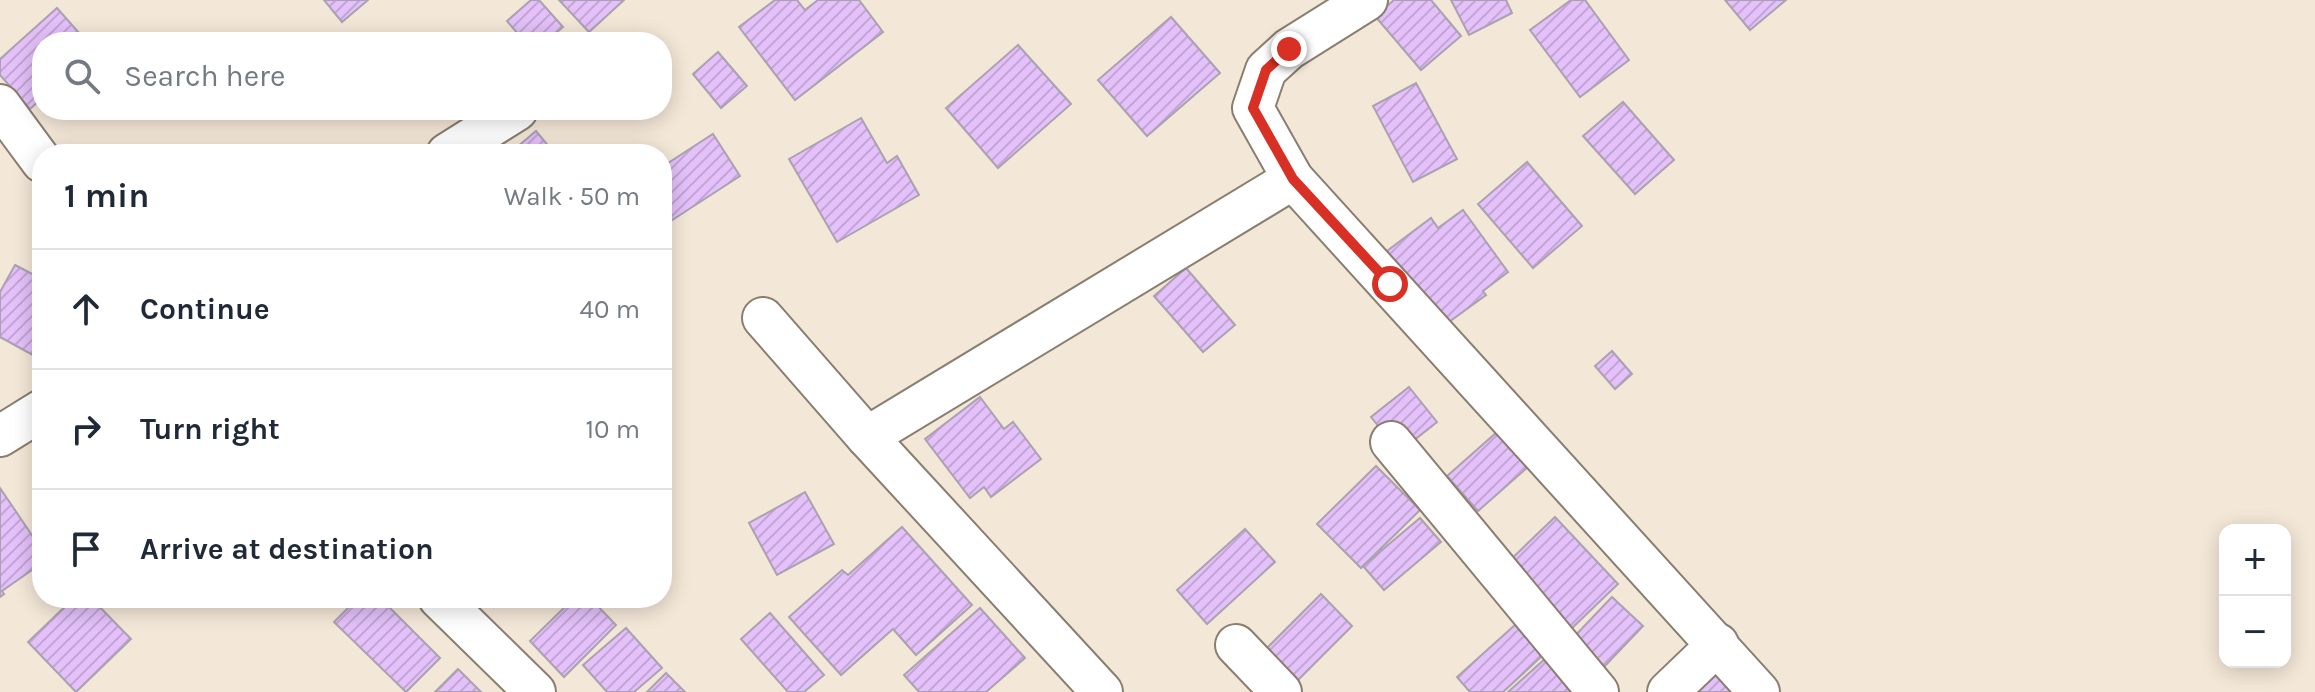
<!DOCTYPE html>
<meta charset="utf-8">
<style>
:root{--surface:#fff;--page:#f2f2f3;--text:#1f2937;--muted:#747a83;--line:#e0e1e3}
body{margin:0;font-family:Karla,sans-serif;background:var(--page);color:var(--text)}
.controls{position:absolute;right:24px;bottom:24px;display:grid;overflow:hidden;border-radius:16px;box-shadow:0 4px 20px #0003}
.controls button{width:72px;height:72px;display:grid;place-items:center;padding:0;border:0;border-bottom:2px solid var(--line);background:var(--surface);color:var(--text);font:40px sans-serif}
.stop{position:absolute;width:24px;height:24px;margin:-18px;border:6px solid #d93025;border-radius:50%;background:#fff}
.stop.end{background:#d93025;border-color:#fff;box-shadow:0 2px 8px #0008}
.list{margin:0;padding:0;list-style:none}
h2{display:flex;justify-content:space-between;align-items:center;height:104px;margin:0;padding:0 32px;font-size:34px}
h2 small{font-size:26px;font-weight:400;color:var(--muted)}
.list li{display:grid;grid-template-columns:52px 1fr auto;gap:24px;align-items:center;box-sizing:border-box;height:120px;padding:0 32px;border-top:2px solid var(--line)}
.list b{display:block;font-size:30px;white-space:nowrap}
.list em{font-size:26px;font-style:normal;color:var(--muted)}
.icon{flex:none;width:44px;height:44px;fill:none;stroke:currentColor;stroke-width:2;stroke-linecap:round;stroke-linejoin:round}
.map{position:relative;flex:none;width:2315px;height:692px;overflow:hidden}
.search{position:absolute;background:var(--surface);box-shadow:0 4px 20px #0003;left:32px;top:32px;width:640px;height:88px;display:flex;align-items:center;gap:20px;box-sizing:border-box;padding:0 28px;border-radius:32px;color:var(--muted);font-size:30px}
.panel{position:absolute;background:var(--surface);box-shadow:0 4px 20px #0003;left:32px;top:144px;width:640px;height:464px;border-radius:32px}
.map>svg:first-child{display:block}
</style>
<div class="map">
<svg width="2315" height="692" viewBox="0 0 2315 692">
<defs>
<pattern id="building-hatch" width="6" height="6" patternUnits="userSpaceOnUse" patternTransform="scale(2)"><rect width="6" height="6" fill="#e4c1fa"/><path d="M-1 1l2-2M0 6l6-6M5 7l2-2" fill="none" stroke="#c3a5d5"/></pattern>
</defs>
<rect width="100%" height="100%" fill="#f3e7d7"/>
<!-- building -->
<g fill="url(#building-hatch)" stroke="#aaa1b1" stroke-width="2">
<polygon points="324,0 368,0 342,22"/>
<polygon points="531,0 539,0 563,27 546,42 525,42 507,21"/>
<polygon points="559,0 624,0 589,32"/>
<polygon points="775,0 797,0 805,10 818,0 859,0 883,32 795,100 739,27"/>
<polygon points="1394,0 1431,0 1461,36 1421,70 1375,16"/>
<polygon points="1451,0 1506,0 1512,13 1469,35"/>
<polygon points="1571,0 1585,0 1629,60 1580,97 1530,30"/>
<polygon points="1725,0 1786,0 1750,30"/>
<polygon points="57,8 87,42 42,42 42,98 30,109 0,75 0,59"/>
<polygon points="1171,17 1220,73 1147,136 1098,80"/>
<polygon points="1018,45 1071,104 998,168 946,108"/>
<polygon points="718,52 747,86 721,108 693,74"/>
<polygon points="1416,83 1457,159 1413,182 1373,106"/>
<polygon points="1623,102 1674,160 1635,194 1583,136"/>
<polygon points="861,118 887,163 897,156 919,195 837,242 789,159"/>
<polygon points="536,131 555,154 509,154"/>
<polygon points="713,134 740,176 663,226 662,167"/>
<polygon points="1527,162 1582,226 1533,268 1478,204"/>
<polygon points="1463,210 1508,272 1483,291 1486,295 1442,327 1387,251 1431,218 1438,228"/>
<polygon points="15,265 42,279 42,360 0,337 0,292"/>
<polygon points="1186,268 1235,325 1203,352 1154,296"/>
<polygon points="1612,351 1632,374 1615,389 1595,366"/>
<polygon points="1409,387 1437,422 1399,452 1371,417"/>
<polygon points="980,397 1004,429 1013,422 1041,459 991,497 984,487 970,498 925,439"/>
<polygon points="1497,432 1528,467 1478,511 1447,476"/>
<polygon points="1376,466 1420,510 1361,568 1317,524"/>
<polygon points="0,488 42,550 42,563 2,591 4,594 0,597"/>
<polygon points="805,492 834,544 777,575 749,523"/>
<polygon points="1555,517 1618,584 1570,630 1507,563"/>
<polygon points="1420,518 1441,542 1384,590 1363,566"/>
<polygon points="902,527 972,605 916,655 893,629 841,675 789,617 842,570 848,575"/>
<polygon points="1245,529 1275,562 1207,624 1177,590"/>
<polygon points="1321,594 1352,626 1294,684 1262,653"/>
<polygon points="1612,597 1643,626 1601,670 1571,640"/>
<polygon points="74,598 91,598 131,639 76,692 28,642"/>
<polygon points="358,598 380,598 440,658 406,692 334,622"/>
<polygon points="574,598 590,598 616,625 564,677 530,641"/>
<polygon points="980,608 1025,658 986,692 919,692 904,675"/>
<polygon points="770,613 824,675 804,692 788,692 741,639"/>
<polygon points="1515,625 1542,656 1503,692 1470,692 1457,677"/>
<polygon points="626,628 662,668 634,692 607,692 583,665"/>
<polygon points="1546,658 1576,692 1508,692"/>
<polygon points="1716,665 1739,692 1685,692"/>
<polygon points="458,669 481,692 435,692"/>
<polygon points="666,673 685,692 647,692"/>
</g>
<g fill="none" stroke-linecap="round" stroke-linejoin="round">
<defs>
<g id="minor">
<polyline points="1367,0 1289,49 1266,70 1253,108 1293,179 1759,692"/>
<polyline points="0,105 42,162"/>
<polyline points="447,154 517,110"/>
<polyline points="763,318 867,437 1102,692"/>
<polyline points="0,436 42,410"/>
<polyline points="867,437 1293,179"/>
<polyline points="1391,442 1598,692"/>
<polyline points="439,598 535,692"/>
<polyline points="1236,645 1281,692"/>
<polyline points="1668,692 1718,644"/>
</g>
</defs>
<!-- minor casing -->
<use href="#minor" stroke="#897e6f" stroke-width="44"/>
<!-- minor -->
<use href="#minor" stroke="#fff" stroke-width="40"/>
</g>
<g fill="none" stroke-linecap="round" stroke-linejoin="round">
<!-- route -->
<polyline stroke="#d93025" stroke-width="10" points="1289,49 1266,70 1253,108 1293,179 1390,284"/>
</g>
</svg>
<div class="controls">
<button>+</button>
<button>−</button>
</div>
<div class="stop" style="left:1390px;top:284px"></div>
<div class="stop end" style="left:1289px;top:49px"></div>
<div class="search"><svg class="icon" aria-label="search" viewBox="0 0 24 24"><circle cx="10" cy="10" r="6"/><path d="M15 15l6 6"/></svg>Search here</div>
<section class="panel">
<h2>1 min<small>Walk · 50 m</small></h2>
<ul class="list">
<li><svg class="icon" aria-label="ahead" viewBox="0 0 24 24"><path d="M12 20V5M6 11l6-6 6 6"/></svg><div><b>Continue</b></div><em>40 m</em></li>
<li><svg class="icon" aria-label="right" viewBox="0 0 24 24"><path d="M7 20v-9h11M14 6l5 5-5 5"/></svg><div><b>Turn right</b></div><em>10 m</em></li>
<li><svg class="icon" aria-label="arrive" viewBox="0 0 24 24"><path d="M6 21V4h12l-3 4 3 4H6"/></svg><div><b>Arrive at destination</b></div></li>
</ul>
</section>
</div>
